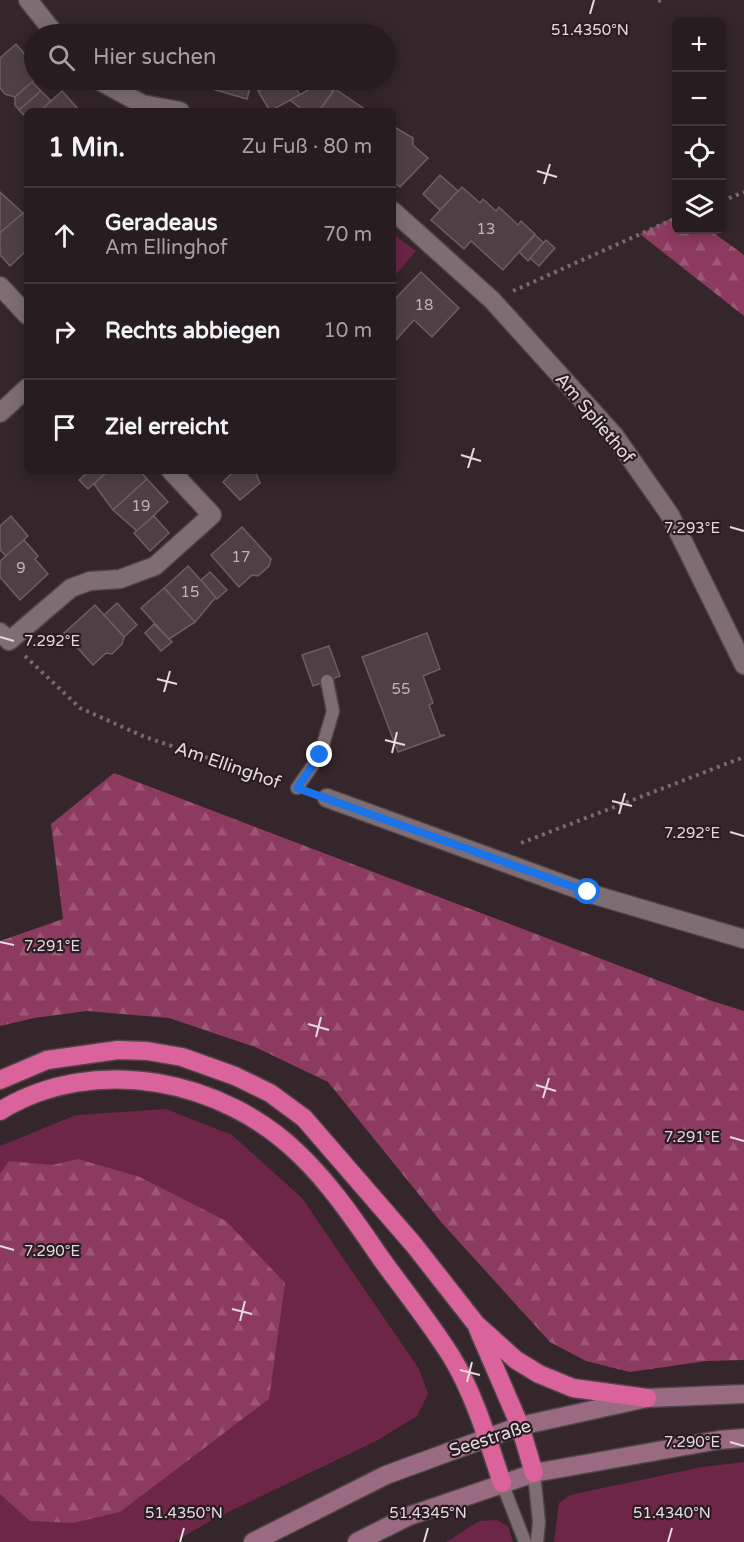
<!DOCTYPE html>
<html lang="de">
<meta charset="utf-8">
<style>
:root{--surface:#271c20;--page:#33292d;--text:#f1f3f6;--muted:#a4a1a5;--line:#433a3e}
body{margin:0;font-family:"Varela Round",sans-serif;background:var(--page);color:var(--text)}
.controls{position:absolute;right:18px;top:18px;display:grid;overflow:hidden;border-radius:9px;box-shadow:0 3px 15px #0003}
.controls button{width:54px;height:54px;display:grid;place-items:center;padding:0;border:0;border-bottom:2px solid var(--line);background:var(--surface);color:var(--text);font:30px sans-serif}
.stop{position:absolute;width:18px;height:18px;margin:-14px;border:4px solid #1a73e8;border-radius:50%;background:#fff}
.stop.end{background:#1a73e8;border-color:#fff;box-shadow:0 2px 6px #0008}
.list{margin:0;padding:0;list-style:none}
h2{display:flex;justify-content:space-between;align-items:center;height:78px;margin:0;padding:0 24px;font-size:26px}
h2 small{font-size:20px;font-weight:400;color:var(--muted)}
.list li{display:grid;grid-template-columns:39px 1fr auto;gap:18px;align-items:center;box-sizing:border-box;height:96px;padding:0 24px;border-top:2px solid var(--line)}
.list b{display:block;font-size:22px;white-space:nowrap}
.list p{margin:0;font-size:20px;white-space:nowrap;color:var(--muted)}
.list em{font-size:20px;font-style:normal;color:var(--muted)}
.icon{flex:none;width:33px;height:33px;fill:none;stroke:currentColor;stroke-width:2;stroke-linecap:round;stroke-linejoin:round}
.map{position:relative;flex:none;width:744px;height:1542px;overflow:hidden}
.search{position:absolute;background:var(--surface);box-shadow:0 3px 15px #0003;left:24px;top:24px;width:372px;height:66px;display:flex;align-items:center;gap:15px;box-sizing:border-box;padding:0 21px;border-radius:33px;color:var(--muted);font-size:22px}
.panel{position:absolute;background:var(--surface);box-shadow:0 3px 15px #0003;left:24px;top:108px;width:372px;height:366px;border-radius:9px}
.map>svg:first-child{display:block}
</style>
<div class="map">
<svg width="744" height="1542" viewBox="0 0 744 1542">
<defs>
<pattern id="forest-firs" width="22" height="20" patternUnits="userSpaceOnUse" patternTransform="scale(1.5)"><rect width="22" height="20" fill="#8d3a61"/><path d="M5 1l3.5 6h-7zM16 11l3.5 6h-7z" fill="#9d5677"/></pattern>
</defs>
<rect width="100%" height="100%" fill="#34262b"/>
<!-- green -->
<g fill="#6d2548">
<polygon points="393,234 416,251 393,278"/>
<polygon points="166,1109 232,1135 302,1198 419,1369 428,1394 417,1416 378,1440 212,1520 174,1542 0,1542 0,1146 76,1115"/>
<polygon points="744,1462 744,1542 554,1542 559,1503 570,1495 702,1467"/>
<polygon points="497,1520 508,1526 513,1542 446,1542 479,1521"/>
</g>
<!-- forest -->
<g fill="url(#forest-firs)">
<polygon points="676,216 676,230 710,230 744,255 744,316 640,234"/>
<polygon points="114,773 712,1001 744,1011 744,1360 706,1361 630,1372 586,1361 550,1342 442,1223 328,1082 255,1047 169,1018 87,1011 34,1018 0,1026 0,941 63,919 51,824"/>
<polygon points="78,1159 140,1177 226,1221 285,1283 269,1399 120,1512 73,1523 30,1521 0,1494 0,1174 9,1161 52,1165"/>
</g>
<!-- building -->
<g fill="#4f4046" stroke="#6e5e64" stroke-width="1.5">
<polygon points="16,44 34,65 35,80 15,97 5,94 0,88 0,58"/>
<polygon points="207,80 264,80 258,86 251,84 247,99 205,87"/>
<polygon points="279,80 291,80 300,95 270,111 258,91"/>
<polygon points="32,82 41,91 19,110 15,105 15,97"/>
<polygon points="321,83 333,91 319,111 304,111 290,100"/>
<polygon points="335,89 363,108 361,111 319,111"/>
<polygon points="41,91 51,101 40,111 27,111 25,116 19,110"/>
<polygon points="62,91 80,111 40,111"/>
<polygon points="396,128 413,138 413,145 428,158 400,187 393,181 393,131"/>
<polygon points="440,175 458,191 440,210 423,194"/>
<polygon points="462,187 480,203 483,199 496,211 499,207 518,225 521,221 535,234 503,270 471,241 464,249 431,220"/>
<polygon points="0,192 23,213 0,233"/>
<polygon points="23,213 27,217 27,250 10,266 0,255 0,233"/>
<polygon points="535,235 544,243 528,261 519,252"/>
<polygon points="546,240 555,248 539,266 530,258"/>
<polygon points="421,272 459,308 432,337 414,320 393,343 393,301"/>
<polygon points="89,471 108,471 88,489 79,480"/>
<polygon points="108,471 140,471 147,479 113,510 94,484"/>
<polygon points="234,471 255,471 260,483 240,500 223,482"/>
<polygon points="147,479 168,502 137,531 113,510"/>
<polygon points="11,516 28,536 6,556 0,550 0,526"/>
<polygon points="154,516 169,533 150,551 134,533"/>
<polygon points="242,527 271,559 269,566 258,576 252,575 239,587 211,555"/>
<polygon points="24,540 38,556 35,559 48,574 20,600 0,577 0,561"/>
<polygon points="188,566 216,597 195,622 164,588"/>
<polygon points="210,572 227,590 217,599 201,580"/>
<polygon points="164,588 195,622 169,639 141,608"/>
<polygon points="117,603 137,625 124,637 104,615"/>
<polygon points="95,605 124,637 122,644 112,654 106,653 93,665 64,633"/>
<polygon points="154,624 172,642 161,651 145,633"/>
<polygon points="427,633 440,669 423,676 433,703 429,705 440,735 445,735 398,752 362,657"/>
<polygon points="329,646 340,676 313,686 302,655"/>
</g>
<g fill="none" stroke-linecap="round" stroke-linejoin="round">
<defs>
<g id="service">
<polyline points="297,788 320,755 333,711 327,681"/>
<polyline points="534,1473 539,1522 537,1542"/>
<polyline points="502,1483 525,1542"/>
</g>
<g id="minor">
<polyline points="28,0 55,34"/>
<polyline points="98,80 142,104 180,111"/>
<polyline points="393,211 492,300 614,435 670,515 744,665"/>
<polyline points="0,286 27,315"/>
<polyline points="0,413 27,388"/>
<polyline points="0,632 9,641 71,588 90,581 120,579 155,566 212,515 171,471"/>
<polyline points="327,798 588,893 744,939"/>
</g>
<g id="secondary">
<polyline points="253,1542 386,1475 520,1426 647,1398 744,1394"/>
<polyline points="357,1542 409,1516 534,1473 719,1440 744,1438"/>
</g>
<g id="motorway">
<polyline points="0,1080 47,1060 118,1050 147,1051 182,1057 235,1076 270,1093 304,1118 414,1245 476,1324 516,1360 539,1374 573,1388 647,1398"/>
<path d="M0 1111C95 1053 224 1079 301 1156 334 1188 359 1227 385 1264 407 1294 431 1324 451 1356 473 1391 489 1443 502 1483"/>
<polyline points="478,1329 520,1426 534,1473"/>
</g>
</defs>
<!-- service casing -->
<use href="#service" stroke="#4f4448" stroke-width="15"/>
<!-- minor casing -->
<use href="#minor" stroke="#4f4448" stroke-width="21"/>
<!-- secondary casing -->
<use href="#secondary" stroke="#4f4448" stroke-width="21"/>
<!-- motorway casing -->
<use href="#motorway" stroke="#4f4448" stroke-width="21"/>
<!-- path -->
<g stroke="#776b6f" stroke-width="4" stroke-dasharray="3 4.5" stroke-linecap="butt">
<polyline points="658,1 661,0"/>
<polyline points="722,201 744,192"/>
<polyline points="513,291 676,218"/>
<polyline points="25,656 80,708 145,737 280,782"/>
<polyline points="521,843 744,757"/>
</g>
<!-- service -->
<use href="#service" stroke="#7e6e74" stroke-width="12"/>
<!-- minor -->
<use href="#minor" stroke="#7e6e74" stroke-width="18"/>
<!-- secondary -->
<use href="#secondary" stroke="#9a6b80" stroke-width="18"/>
<!-- motorway -->
<use href="#motorway" stroke="#db639b" stroke-width="18"/>
</g>
<g fill="none" stroke-linecap="round" stroke-linejoin="round">
<!-- route -->
<polyline stroke="#1a73e8" stroke-width="8" points="320,755 297,788 588,892"/>
</g>
<!-- ticks -->
<path fill="none" stroke="#e3dadd" stroke-width="2" d="M590 14 594 0M537 171 557 177M544 184 550 164M461 455 481 461M468 468 474 448M730 527 744 531M0 637 14 641M157 679 177 684M164 692 170 671M385 740 405 745M392 753 397 732M612 801 632 806M619 814 625 793M730 832 744 836M0 942 14 945M308 1024 329 1030M316 1037 321 1017M536 1085 556 1091M543 1098 549 1078M730 1137 744 1141M0 1246 14 1250M232 1309 252 1314M240 1321 245 1301M460 1370 480 1375M467 1382 472 1362M730 1442 744 1446M180 1542 184 1528M424 1542 428 1528M668 1542 672 1528"/>
<g text-anchor="middle" dominant-baseline="central" stroke-width="4.5" stroke-linejoin="round" paint-order="stroke">
<!-- number labels -->
<g font-size="15" fill="#beb4b7">
<text x="486" y="229">13</text>
<text x="424" y="305">18</text>
<text x="141" y="506">19</text>
<text x="241" y="557">17</text>
<text x="21" y="568">9</text>
<text x="190" y="592">15</text>
<text x="401" y="689">55</text>
</g>
<!-- street labels -->
<g font-size="18" fill="#e3dadd" stroke="#2a1c22">
<text transform="translate(595 418) rotate(50)">Am Spliethof</text>
<text transform="translate(228 765) rotate(19)">Am Ellinghof</text>
<text transform="translate(490 1438) rotate(-18)">Seestraße</text>
</g>
</g>
<g font-size="15" text-anchor="middle" fill="#e3dadd" stroke="#2a1c22" stroke-width="4.5" stroke-linejoin="round" paint-order="stroke">
<text x="590" y="35">51.4350°N</text>
<text x="692" y="533">7.293°E</text>
<text x="52" y="646">7.292°E</text>
<text x="692" y="838">7.292°E</text>
<text x="52" y="951">7.291°E</text>
<text x="692" y="1142">7.291°E</text>
<text x="52" y="1256">7.290°E</text>
<text x="692" y="1447">7.290°E</text>
<text x="184" y="1518">51.4350°N</text>
<text x="428" y="1518">51.4345°N</text>
<text x="672" y="1518">51.4340°N</text>
</g>
</svg>
<div class="controls">
<button>+</button>
<button>−</button>
<button><svg class="icon" aria-label="locate" viewBox="0 0 24 24"><circle cx="12" cy="12" r="6"/><path d="M12 2v4M12 18v4M2 12h4M18 12h4"/></svg></button>
<button><svg class="icon" aria-label="layers" viewBox="0 0 24 24"><path d="M12 4l9 5-9 5-9-5zM3 14l9 5 9-5"/></svg></button>
</div>
<div class="stop" style="left:588px;top:892px"></div>
<div class="stop end" style="left:320px;top:755px"></div>
<div class="search"><svg class="icon" aria-label="search" viewBox="0 0 24 24"><circle cx="10" cy="10" r="6"/><path d="M15 15l6 6"/></svg>Hier suchen</div>
<section class="panel">
<h2>1 Min.<small>Zu Fuß · 80 m</small></h2>
<ul class="list">
<li><svg class="icon" aria-label="ahead" viewBox="0 0 24 24"><path d="M12 20V5M6 11l6-6 6 6"/></svg><div><b>Geradeaus</b><p>Am Ellinghof</p></div><em>70 m</em></li>
<li><svg class="icon" aria-label="right" viewBox="0 0 24 24"><path d="M7 20v-9h11M14 6l5 5-5 5"/></svg><div><b>Rechts abbiegen</b></div><em>10 m</em></li>
<li><svg class="icon" aria-label="arrive" viewBox="0 0 24 24"><path d="M6 21V4h12l-3 4 3 4H6"/></svg><div><b>Ziel erreicht</b></div></li>
</ul>
</section>
</div>
